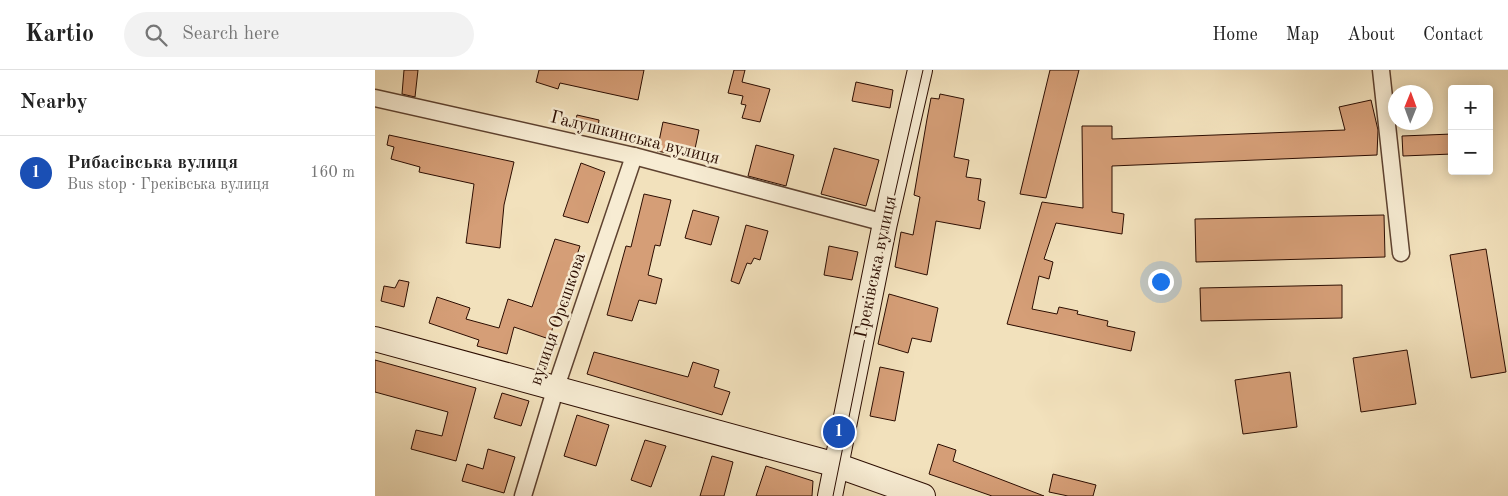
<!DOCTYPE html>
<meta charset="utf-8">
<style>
:root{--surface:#fff;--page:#f2f2f2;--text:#222;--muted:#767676;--line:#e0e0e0;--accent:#111827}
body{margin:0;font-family:"Old Standard TT",serif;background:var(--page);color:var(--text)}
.controls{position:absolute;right:15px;top:15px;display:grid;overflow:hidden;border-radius:5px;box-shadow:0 2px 12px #0003}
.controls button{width:45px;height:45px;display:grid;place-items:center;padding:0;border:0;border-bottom:1px solid var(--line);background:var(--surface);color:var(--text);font:25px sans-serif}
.compass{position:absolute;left:1013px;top:15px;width:45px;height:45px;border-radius:50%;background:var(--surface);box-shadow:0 2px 12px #0003;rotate:1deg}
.you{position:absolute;left:785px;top:211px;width:18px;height:18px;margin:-12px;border:4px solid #fff;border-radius:50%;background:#1a73e8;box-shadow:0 0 0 8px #1a73e833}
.badge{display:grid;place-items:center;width:32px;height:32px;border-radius:50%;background:var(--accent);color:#fff;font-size:16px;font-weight:700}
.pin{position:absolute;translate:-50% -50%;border:2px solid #fff;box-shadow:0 1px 5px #0006}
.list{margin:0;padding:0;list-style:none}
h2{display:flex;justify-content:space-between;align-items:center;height:65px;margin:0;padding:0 20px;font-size:21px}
h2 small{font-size:16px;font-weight:400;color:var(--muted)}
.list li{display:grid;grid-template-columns:32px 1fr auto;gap:15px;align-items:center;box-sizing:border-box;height:75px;padding:0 20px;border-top:1px solid var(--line)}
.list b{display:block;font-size:19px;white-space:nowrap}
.list p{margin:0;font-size:16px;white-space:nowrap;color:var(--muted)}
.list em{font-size:16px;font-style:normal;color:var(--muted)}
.icon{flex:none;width:28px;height:28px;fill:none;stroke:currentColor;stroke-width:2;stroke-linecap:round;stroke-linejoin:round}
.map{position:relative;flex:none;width:1133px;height:426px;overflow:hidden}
header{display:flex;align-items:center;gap:30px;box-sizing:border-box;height:70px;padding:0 25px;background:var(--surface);border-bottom:1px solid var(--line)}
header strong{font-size:24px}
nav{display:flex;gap:28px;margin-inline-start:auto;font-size:18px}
.search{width:350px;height:45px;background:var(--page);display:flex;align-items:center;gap:12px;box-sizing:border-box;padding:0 18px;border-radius:28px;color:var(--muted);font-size:19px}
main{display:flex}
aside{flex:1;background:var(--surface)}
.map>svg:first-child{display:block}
</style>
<header>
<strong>Kartio</strong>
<div class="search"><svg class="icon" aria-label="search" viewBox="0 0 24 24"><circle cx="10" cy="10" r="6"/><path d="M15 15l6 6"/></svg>Search here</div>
<nav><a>Home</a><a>Map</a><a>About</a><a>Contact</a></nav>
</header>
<main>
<aside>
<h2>Nearby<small></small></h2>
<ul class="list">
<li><span class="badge" style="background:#1a4fb4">1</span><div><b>Рибасівська вулиця</b><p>Bus stop · Греківська вулиця</p></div><em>160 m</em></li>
</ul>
</aside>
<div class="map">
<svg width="1133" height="426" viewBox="0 0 1133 426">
<rect width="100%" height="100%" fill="#f2e1bc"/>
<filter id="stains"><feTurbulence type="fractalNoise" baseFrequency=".004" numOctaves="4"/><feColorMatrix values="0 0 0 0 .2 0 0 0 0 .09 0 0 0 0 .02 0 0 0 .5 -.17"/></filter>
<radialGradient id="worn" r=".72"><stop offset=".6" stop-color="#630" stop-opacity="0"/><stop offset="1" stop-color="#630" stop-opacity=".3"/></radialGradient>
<!-- building -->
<g fill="#d59e77" stroke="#2c0d01">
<polygon points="29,0 43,0 40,27 27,24"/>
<polygon points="164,0 269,0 263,30 185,13 183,19 161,12"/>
<polygon points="359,0 370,0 367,12 395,19 385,52 367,48 371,35 366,34 368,26 353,23"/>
<polygon points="675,0 704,0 671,128 645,124"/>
<polygon points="481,12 518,20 515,38 477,31"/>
<polygon points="565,24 589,29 579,87 594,90 591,107 606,109 603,130 610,132 605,159 561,151 552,205 520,197 526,162 538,165 545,127 539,125 552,49 556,28 564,29"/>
<polygon points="996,30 1003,60 1002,85 737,96 737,142 749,144 747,164 681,153 669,189 678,192 674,209 664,206 657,239 682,244 684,237 703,241 702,244 733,251 732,256 760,262 756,281 632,254 667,132 708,138 707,56 737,56 737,69 970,60 964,37"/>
<polygon points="202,45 224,50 222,63 199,58"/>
<polygon points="288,52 324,60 318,88 282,81"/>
<polygon points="1077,64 1077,84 1028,86 1027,66"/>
<polygon points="14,65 139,92 129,135 125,178 91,173 99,114 44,102 45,97 16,89 19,77 12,75"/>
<polygon points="381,75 419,85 411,116 373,106"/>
<polygon points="459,78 504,90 491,136 446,124"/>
<polygon points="206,93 230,102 213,153 188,146"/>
<polygon points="269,124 296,130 285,176 280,175 273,205 287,209 281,234 264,230 257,251 232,245 251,176 256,177"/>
<polygon points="318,140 344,147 336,175 310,168"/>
<polygon points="1009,145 1010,187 821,192 820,149"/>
<polygon points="371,155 393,161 385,190 379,188 376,194 372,193 364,214 356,211"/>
<polygon points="180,169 205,176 174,269 139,257 132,284 102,276 104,270 54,253 62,227 95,238 91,249 124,258 133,229 157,237"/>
<polygon points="454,176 483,182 477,210 449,205"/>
<polygon points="1111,179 1131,302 1096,308 1075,185"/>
<polygon points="24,210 34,212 29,237 6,231 9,216 20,218"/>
<polygon points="967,215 967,248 826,251 825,218"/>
<polygon points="514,224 563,238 556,272 537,268 533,283 503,274"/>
<polygon points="1032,280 1041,334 986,342 978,288"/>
<polygon points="219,282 313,307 318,292 344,300 339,317 355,322 347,345 212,304"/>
<polygon points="0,290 101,318 81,391 36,379 41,360 67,366 73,342 0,322"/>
<polygon points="505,297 529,302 520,351 495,346"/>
<polygon points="915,302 922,357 868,364 860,310"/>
<polygon points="127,323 154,331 146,356 119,348"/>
<polygon points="202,345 234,355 221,396 189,386"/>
<polygon points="270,370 291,376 276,417 256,410"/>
<polygon points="563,374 581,380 578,391 669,426 617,426 554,404"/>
<polygon points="113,379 140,387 129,423 87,411 92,394 108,399"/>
<polygon points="337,386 358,392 349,426 325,426"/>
<polygon points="391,396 438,411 437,426 381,426"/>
<polygon points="678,404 721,415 718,426 693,426 674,422"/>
</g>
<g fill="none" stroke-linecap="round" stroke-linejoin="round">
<defs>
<g id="street">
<polyline points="1006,0 1026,183"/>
<polyline points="0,28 259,86 510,153"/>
<polyline points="148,426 181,317 259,86"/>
</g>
<g id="secondary">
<polyline points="0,269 458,394 548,426"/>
<polyline points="455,426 510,153 545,0"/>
</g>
</defs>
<!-- street casing -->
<use href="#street" stroke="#5e4230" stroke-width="19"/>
<!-- secondary casing -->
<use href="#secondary" stroke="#2c0d01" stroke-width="26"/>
<!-- street -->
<use href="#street" stroke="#f7ecd3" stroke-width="16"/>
<!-- secondary -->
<use href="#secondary" stroke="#f7ecd3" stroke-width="24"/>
<!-- tram -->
<polyline stroke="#2c0d01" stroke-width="1" points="458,426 513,154 548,0"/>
</g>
<g text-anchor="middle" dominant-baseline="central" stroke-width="5" stroke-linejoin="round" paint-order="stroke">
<!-- street labels -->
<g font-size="18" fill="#2c0d01" stroke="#f7ecd3">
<text transform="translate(260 68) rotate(14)">Галушкинська вулиця</text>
<text transform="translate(501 197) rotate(-78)">Греківська вулиця</text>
<text transform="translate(183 249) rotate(-71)">вулиця Орєшкова</text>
</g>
</g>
<rect width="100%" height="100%" filter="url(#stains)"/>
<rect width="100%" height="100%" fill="url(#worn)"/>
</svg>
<div class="controls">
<button>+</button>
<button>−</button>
</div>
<svg class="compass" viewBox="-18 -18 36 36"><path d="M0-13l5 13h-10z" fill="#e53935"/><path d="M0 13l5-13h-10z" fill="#767676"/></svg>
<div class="you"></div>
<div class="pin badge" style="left:464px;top:362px;background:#1a4fb4">1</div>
</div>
</main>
